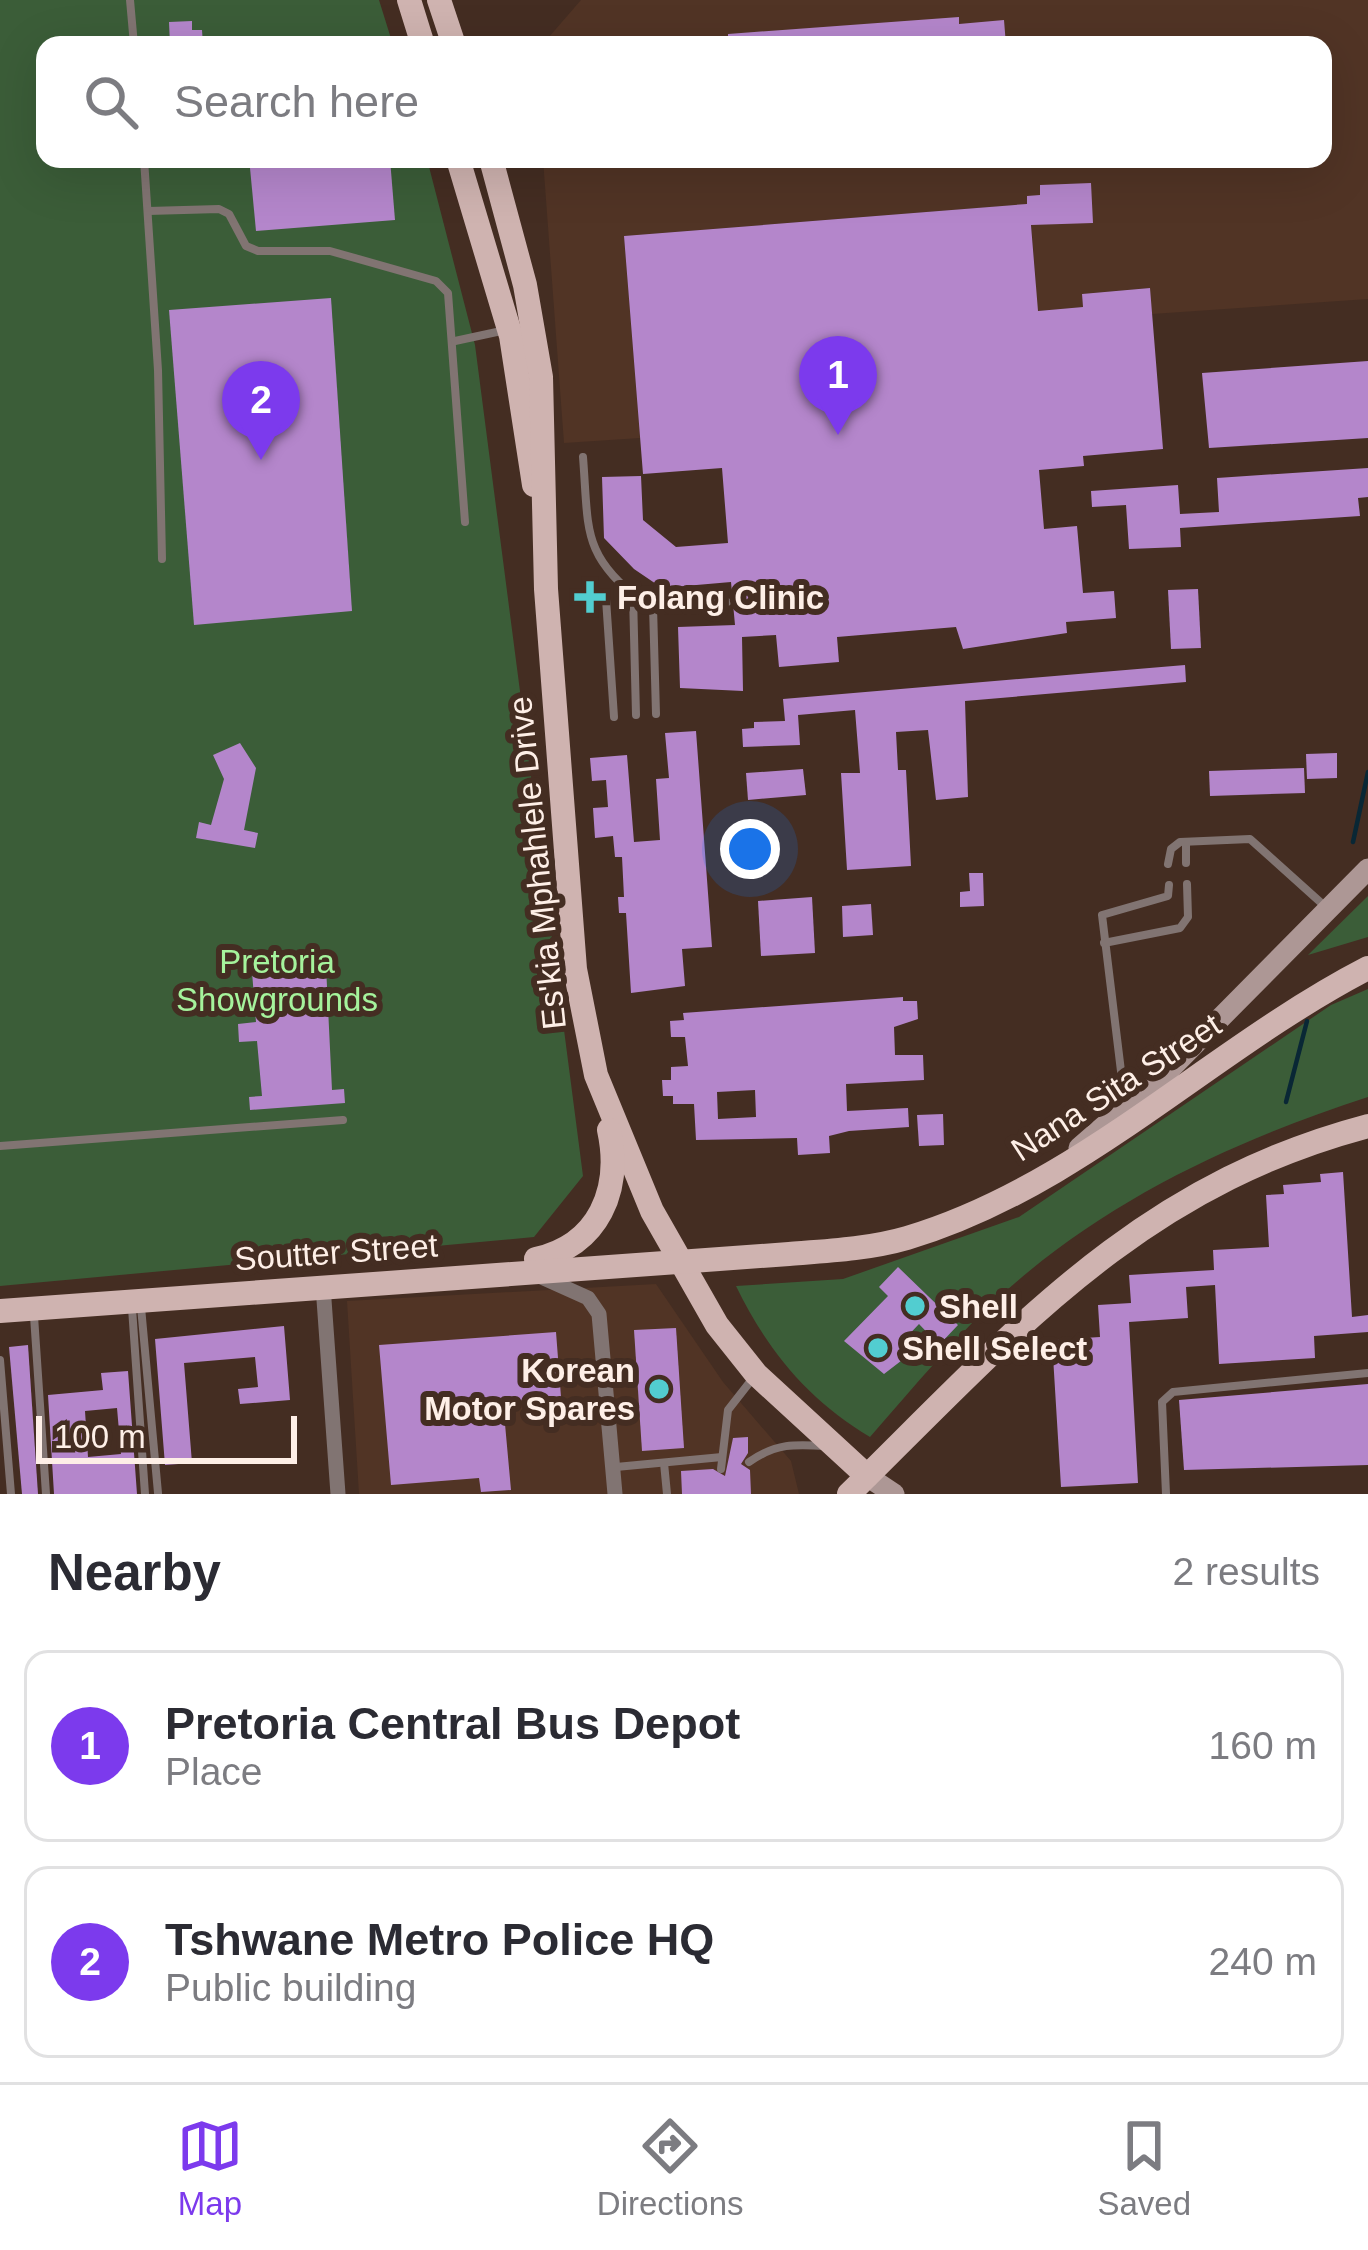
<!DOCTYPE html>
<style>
:root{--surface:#fff;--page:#f7f7f7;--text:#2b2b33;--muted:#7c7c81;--line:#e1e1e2;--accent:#7c3aed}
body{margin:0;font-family:Helvetica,sans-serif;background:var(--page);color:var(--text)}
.scale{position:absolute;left:36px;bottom:30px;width:261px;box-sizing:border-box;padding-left:12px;border:6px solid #feefe7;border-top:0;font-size:33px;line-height:42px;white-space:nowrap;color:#feefe7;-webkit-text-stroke:9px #442d22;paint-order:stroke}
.you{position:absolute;left:750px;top:849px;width:42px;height:42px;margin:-30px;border:9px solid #fff;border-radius:50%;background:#1a73e8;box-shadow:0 0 0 18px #1a73e833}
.badge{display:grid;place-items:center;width:78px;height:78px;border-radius:50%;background:var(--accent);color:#fff;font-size:39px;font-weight:700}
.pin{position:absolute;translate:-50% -99px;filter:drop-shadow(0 3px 6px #0008)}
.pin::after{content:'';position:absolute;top:63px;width:42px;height:36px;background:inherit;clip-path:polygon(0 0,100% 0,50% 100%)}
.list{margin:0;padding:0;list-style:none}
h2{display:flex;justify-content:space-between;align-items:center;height:156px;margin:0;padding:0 48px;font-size:51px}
h2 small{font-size:39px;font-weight:400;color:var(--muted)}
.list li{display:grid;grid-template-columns:78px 1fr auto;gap:36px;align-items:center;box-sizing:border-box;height:192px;margin:0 24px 24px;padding:0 24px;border:3px solid var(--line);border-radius:24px}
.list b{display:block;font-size:45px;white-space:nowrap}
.list p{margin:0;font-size:39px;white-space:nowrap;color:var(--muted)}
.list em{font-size:39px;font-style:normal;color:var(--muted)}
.icon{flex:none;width:66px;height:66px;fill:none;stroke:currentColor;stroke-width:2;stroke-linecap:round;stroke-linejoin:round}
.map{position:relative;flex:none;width:1368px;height:1494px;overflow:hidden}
.search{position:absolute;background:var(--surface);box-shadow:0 12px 48px #0002;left:36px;right:36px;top:36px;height:132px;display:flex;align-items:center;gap:30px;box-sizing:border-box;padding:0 42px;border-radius:24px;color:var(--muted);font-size:45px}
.sheet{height:588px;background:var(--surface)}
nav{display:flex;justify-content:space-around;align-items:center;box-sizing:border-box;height:168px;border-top:3px solid var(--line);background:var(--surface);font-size:33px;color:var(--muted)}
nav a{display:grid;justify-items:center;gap:6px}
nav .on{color:var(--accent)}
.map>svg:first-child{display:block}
</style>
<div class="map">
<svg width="1368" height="1494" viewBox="0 0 1368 1494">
<rect width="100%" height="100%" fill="#442d22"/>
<!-- built -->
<g fill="#513425">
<polygon points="581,0 1368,0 1368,299 1152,314 1149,288 1082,294 1083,307 1026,312 1036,284 1031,221 1017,205 624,236 640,438 564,443 543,159 1323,159 1323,45 542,45"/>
<polygon points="656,1284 723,1382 791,1461 799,1494 359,1494 347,1301"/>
</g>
<!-- green -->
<g fill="#3b5d38">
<polygon points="0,0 379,0 393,45 45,45 45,159 427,159 475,345 583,1176 534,1237 0,1286"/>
<polygon points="1368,896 1368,937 1308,955"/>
<path d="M1368 989V1097C1236 1140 1112 1197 1007 1290 958 1333 914 1387 870 1437 808 1400 767 1350 736 1286L843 1279 1019 1217 1331 1005Z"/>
</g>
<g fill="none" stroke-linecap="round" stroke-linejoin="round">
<!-- stream -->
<g stroke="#092735" stroke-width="4.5">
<polyline points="1353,842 1368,772"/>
<polyline points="1286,1102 1307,1021"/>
</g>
</g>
<!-- building -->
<g fill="#b486cb" fill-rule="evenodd">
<polygon points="959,17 959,24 1004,20 1006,45 728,45 728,34"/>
<polygon points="192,21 192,30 202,30 203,45 170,45 169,22"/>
<polygon points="362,159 390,159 395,220 256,231 250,168"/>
<polygon points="1091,183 1093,223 1031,225 1038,311 1083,307 1082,294 1150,288 1163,449 1083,456 1084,466 1039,470 1044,529 1077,526 1083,593 1114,591 1116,618 1066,622 1067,633 963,649 956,627 837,637 839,662 779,667 776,635 742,637 743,691 680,688 678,627 735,625 731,582 662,588 634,569 604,538 602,477 641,476 643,520 676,547 728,543 722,468 643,474 624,236 1027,204 1027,196 1040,195 1040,185"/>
<polygon points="331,298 352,611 194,625 169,310"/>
<polygon points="1368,361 1368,438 1209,448 1202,373"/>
<polygon points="1368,468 1368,497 1358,498 1360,516 1180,528 1181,547 1129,549 1126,505 1092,507 1091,491 1178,485 1180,514 1219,512 1217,478"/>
<polygon points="1198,589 1201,648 1171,649 1168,590"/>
<polygon points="1185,665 1186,682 965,701 968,797 936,800 928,730 896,732 898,770 906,770 911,866 847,870 841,773 860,773 855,710 798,715 800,745 743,747 742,729 754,728 754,722 785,721 783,699"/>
<polygon points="696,731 712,947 682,949 685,986 631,993 626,913 619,913 618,897 624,897 622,857 615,857 613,836 595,838 593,808 608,807 606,780 592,781 590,758 627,755 634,842 660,840 656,779 669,778 665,733"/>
<polygon points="240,743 256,768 244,830 258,833 255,848 196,838 199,822 211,825 224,779 213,755"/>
<polygon points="1337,753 1337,778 1307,779 1306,754"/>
<polygon points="1304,768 1305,793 1210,796 1209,771"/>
<polygon points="803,769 806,795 748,800 746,773"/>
<polygon points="969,873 983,873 984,906 960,907 960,892 970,891"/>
<polygon points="812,897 815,953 761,956 758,901"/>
<polygon points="871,904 873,935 843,937 842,906"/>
<polygon points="326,966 332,1090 344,1089 345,1103 250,1110 249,1097 262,1096 257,1041 239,1042 238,1024 256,1022 252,972"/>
<path d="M903 997V1001H917L918 1019 894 1027 895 1055H923L924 1080 846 1084 847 1111 908 1108 909 1127 849 1131 829 1136 830 1153 798 1155 797 1138 696 1140 694 1104H673V1096H663L662 1080H671V1067L688 1066 685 1037H671L670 1021 684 1020 683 1013ZM755 1090 756 1117 718 1119 717 1092Z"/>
<polygon points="943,1114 944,1145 919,1146 917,1115"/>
<polygon points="1343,1172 1352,1317 1368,1315 1368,1332 1314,1336 1315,1358 1219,1364 1215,1285 1186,1287 1188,1318 1129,1322 1138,1483 1061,1487 1052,1340 1100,1337 1098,1305 1131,1303 1129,1275 1214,1270 1213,1250 1269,1247 1266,1195 1284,1194 1283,1185 1321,1182 1320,1174"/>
<polygon points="898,1267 958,1325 939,1345 919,1324 900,1344 910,1354 884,1374 844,1341 888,1296 879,1287"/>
<polygon points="284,1326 290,1400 240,1404 238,1389 258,1387 255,1357 184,1363 192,1463 165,1465 155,1339"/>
<polygon points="676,1328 684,1448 642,1451 634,1330"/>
<polygon points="556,1332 561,1397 503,1402 511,1490 481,1492 479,1478 391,1485 379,1345"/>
<polygon points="28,1345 38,1494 22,1494 9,1347"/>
<path d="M128 1371 137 1494H54L48 1395 103 1390 101 1373ZM117 1408 121 1454 88 1457 85 1411Z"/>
<polygon points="1368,1384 1368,1465 1184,1470 1179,1400"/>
<polygon points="748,1437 748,1453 741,1464 750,1470 751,1494 682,1494 681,1471 713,1469 725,1476 733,1438"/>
</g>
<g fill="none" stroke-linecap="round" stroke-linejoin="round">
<!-- lane -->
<g stroke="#817472" stroke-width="8">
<polyline points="130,0 134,45"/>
<polyline points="144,159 158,370 162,559"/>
<polyline points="148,211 219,209 229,214 246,246 258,251 330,251 436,281 448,293 465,522"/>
<polyline points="455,341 506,330"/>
<path d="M583 457C589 533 581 555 646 605L727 602"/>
<polyline points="633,595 636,715"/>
<polyline points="606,599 614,717"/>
<polyline points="653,606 656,714"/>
<polyline points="1186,842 1186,863"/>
<polyline points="1168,864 1171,849 1180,842 1250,839 1328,909"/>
<polyline points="1104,943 1180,928 1188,917 1187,884"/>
<polyline points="1125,1104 1102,915 1168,896 1169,885"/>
<polyline points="0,1146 343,1120"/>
<polyline points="141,1307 158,1493"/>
<polyline points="132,1308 145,1494"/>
<polyline points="34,1316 46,1494"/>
<polyline points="0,1360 11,1494"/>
<path d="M749 1462C776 1443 795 1444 826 1446"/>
<polyline points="664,1463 667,1494"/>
<polyline points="616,1467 722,1457"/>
<polyline points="721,1469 728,1410 753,1378"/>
<polyline points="1166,1494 1162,1402 1173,1392 1368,1373"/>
</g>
<!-- street -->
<g stroke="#817472" stroke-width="15">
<polyline points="539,1276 588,1298 599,1314 615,1494"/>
<polyline points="323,1286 338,1494"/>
</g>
<!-- secondary -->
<g stroke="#ad9795" stroke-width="21">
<polyline points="1079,1148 1171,1068 1368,869"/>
<polyline points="867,1476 894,1494"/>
</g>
<!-- primary -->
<g stroke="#cfb3b0" stroke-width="24">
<polyline points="409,0 423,45"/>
<polyline points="439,0 454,45"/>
<polyline points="458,159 511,336 534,485"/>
<polyline points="491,159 525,285 541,377 546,589 575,969 596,1075 652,1211 717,1325 756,1374 867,1476"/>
<path d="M536 1259C599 1245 622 1190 609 1130"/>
<path d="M0 1311 789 1254C828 1251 869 1249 907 1238 1079 1187 1211 1049 1368 968"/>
<path d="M849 1494C1012 1334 1137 1187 1368 1126"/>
</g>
</g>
<!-- markers -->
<g fill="#52cdd0" stroke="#442d22" stroke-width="4.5">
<path d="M584 579h12v12h12v12h-12v12h-12v-12h-12v-12h12z"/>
<circle cx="915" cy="1306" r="12"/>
<circle cx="878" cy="1348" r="12"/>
<circle cx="659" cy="1389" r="12"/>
</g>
<g text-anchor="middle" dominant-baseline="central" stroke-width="12" stroke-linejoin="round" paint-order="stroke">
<!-- poi labels -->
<g font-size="33" font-weight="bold" fill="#feefe7" stroke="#442d22" text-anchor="start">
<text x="617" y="597">Folang Clinic</text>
<text x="939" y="1306">Shell</text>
<text x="902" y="1348">Shell Select</text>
<text x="635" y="1370" text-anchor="end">Korean<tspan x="635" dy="38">Motor Spares</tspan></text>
</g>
<!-- street labels -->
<g font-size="33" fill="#feefe7" stroke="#442d22">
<text transform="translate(537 863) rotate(-96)">Es'kia Mphahlele Drive</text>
<text transform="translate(1116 1087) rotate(-33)">Nana Sita Street</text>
<text transform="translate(336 1252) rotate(-4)">Soutter Street</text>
</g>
<!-- park labels -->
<g font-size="33" fill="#a5f39c" stroke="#442d22">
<text x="277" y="961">Pretoria<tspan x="277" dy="38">Showgrounds</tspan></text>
</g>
</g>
</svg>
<div class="scale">100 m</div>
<div class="you"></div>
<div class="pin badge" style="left:838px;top:435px">1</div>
<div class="pin badge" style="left:261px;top:460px">2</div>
<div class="search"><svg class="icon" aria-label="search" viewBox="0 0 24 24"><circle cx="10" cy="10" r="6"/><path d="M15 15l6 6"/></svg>Search here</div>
</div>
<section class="sheet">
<h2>Nearby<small>2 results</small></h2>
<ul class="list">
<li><span class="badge">1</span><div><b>Pretoria Central Bus Depot</b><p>Place</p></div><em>160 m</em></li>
<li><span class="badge">2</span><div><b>Tshwane Metro Police HQ</b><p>Public building</p></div><em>240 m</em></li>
</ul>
</section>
<nav>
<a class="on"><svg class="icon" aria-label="map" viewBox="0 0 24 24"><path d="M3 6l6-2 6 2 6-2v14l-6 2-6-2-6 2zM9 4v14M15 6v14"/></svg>Map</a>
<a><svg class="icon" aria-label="directions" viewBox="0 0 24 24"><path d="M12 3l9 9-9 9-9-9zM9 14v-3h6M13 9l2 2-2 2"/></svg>Directions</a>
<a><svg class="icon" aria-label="saved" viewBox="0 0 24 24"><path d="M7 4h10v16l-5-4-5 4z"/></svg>Saved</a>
</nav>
